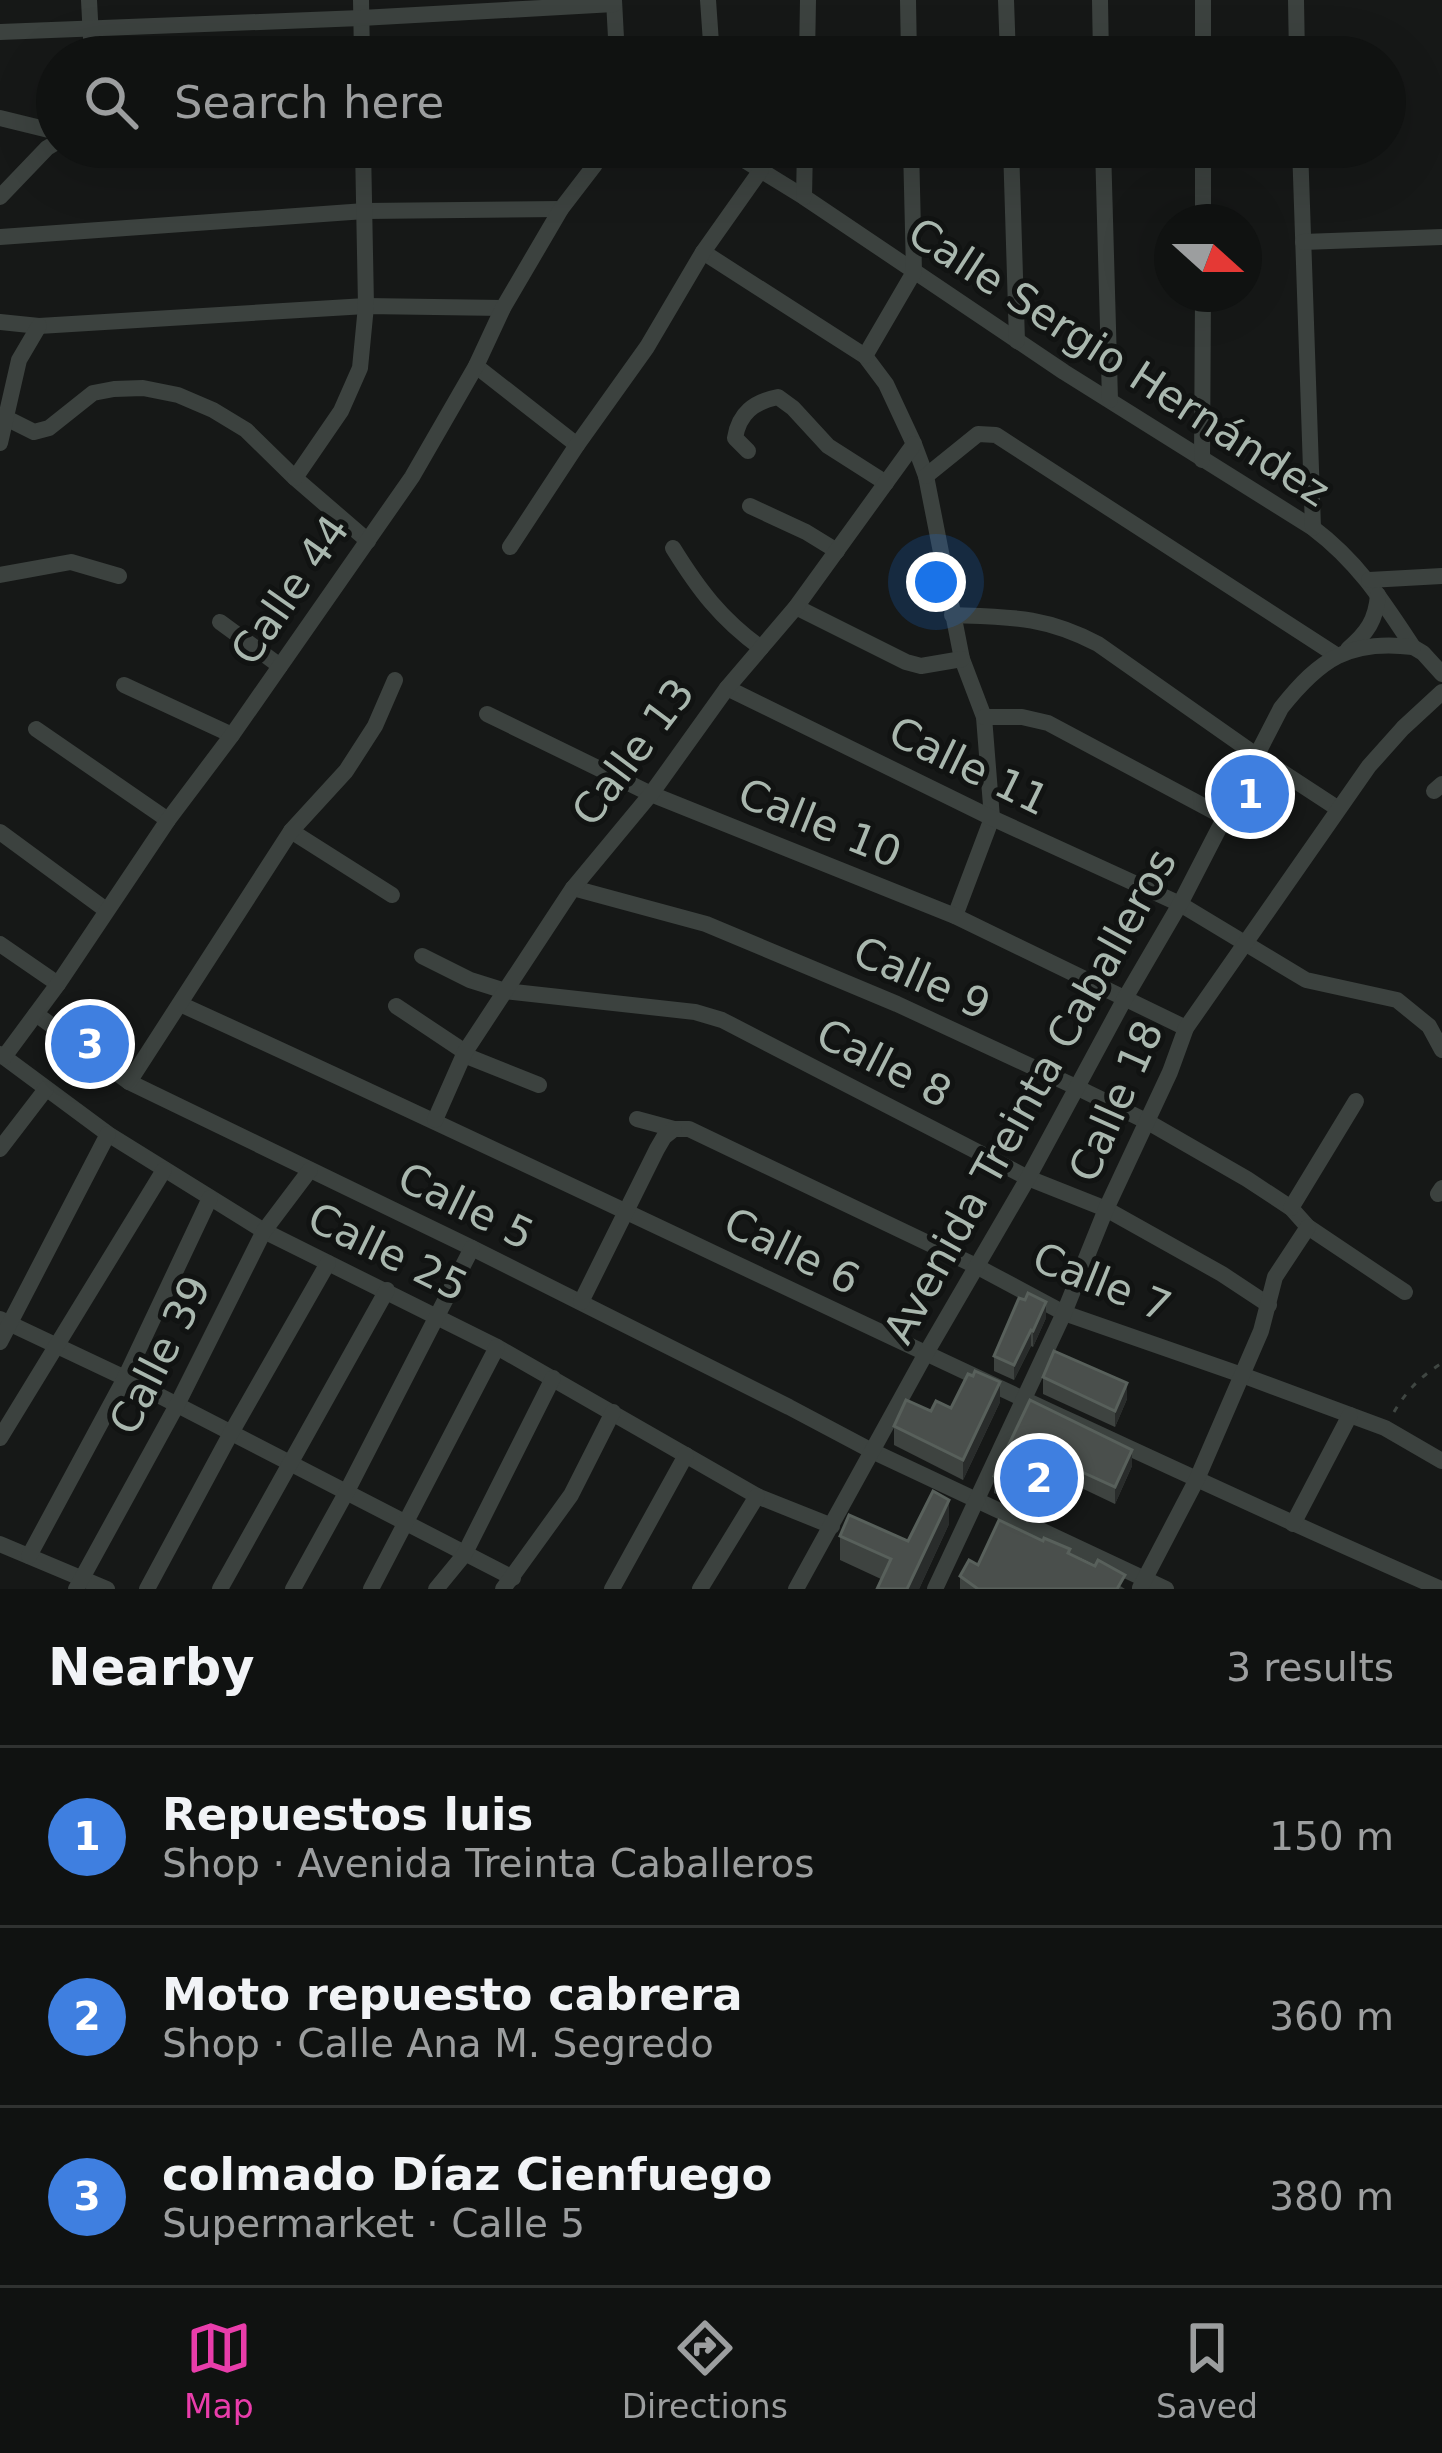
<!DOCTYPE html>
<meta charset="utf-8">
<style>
:root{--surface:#101211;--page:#191b1a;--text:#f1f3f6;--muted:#9c9e9f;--line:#303231;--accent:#e93dab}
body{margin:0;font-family:"DejaVu Sans",sans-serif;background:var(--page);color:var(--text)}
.compass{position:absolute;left:1154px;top:204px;width:108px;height:108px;border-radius:50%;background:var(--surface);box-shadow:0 12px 48px #0002;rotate:111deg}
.you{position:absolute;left:936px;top:582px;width:42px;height:42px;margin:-30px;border:9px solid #fff;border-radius:50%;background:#1a73e8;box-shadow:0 0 0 18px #1a73e833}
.badge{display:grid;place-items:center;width:78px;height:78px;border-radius:50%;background:var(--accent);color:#fff;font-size:39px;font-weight:700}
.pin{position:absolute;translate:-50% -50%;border:6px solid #fff;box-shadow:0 3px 12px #0006}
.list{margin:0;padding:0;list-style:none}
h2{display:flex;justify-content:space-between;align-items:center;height:156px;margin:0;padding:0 48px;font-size:51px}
h2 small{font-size:39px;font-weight:400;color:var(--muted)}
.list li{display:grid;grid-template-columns:78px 1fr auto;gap:36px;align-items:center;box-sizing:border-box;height:180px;padding:0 48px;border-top:3px solid var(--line)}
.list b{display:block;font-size:45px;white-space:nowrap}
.list p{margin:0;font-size:39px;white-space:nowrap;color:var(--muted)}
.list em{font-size:39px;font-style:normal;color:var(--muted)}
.icon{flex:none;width:66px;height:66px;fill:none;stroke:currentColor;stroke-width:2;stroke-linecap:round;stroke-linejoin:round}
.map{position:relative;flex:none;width:1442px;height:1589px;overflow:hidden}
.search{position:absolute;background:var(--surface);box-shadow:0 12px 48px #0002;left:36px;right:36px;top:36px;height:132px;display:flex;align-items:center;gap:30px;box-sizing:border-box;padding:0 42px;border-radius:66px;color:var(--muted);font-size:45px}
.sheet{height:696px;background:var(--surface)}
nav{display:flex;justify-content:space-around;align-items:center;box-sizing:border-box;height:168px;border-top:3px solid var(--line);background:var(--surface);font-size:33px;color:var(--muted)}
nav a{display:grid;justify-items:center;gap:6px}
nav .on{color:var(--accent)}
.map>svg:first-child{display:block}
</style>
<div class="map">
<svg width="1442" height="1589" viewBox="0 0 1442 1589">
<rect width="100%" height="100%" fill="#161817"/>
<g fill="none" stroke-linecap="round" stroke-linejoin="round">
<!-- path -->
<path stroke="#3f4642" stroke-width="3" stroke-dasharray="6 9" stroke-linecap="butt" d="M1394 1412C1407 1390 1420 1377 1442 1363"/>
<!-- minor -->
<g stroke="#3c423f" stroke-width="16">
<polyline points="89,0 92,57"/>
<polyline points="361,0 362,57"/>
<polyline points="614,0 617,57"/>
<polyline points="708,0 712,57"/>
<polyline points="908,0 909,57"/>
<polyline points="1006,0 1008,57"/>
<polyline points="1100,0 1101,57"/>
<polyline points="1296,0 1297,57"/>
<polyline points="0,32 361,18 614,4"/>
<polyline points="807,57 808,0"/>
<polyline points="1203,57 1203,0"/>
<polyline points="0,118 57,132"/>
<path d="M723 147 804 197 1064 372 1313 528C1358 562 1382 600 1413 647L1423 653 1442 674"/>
<polyline points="1011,147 1017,341"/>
<polyline points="1103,147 1110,400"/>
<polyline points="1300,147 1313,528"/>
<polyline points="0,197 47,148 57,142"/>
<polyline points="804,197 805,147"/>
<polyline points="1203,222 1203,147"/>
<polyline points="0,237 365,211 561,209"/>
<polyline points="1303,242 1442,237"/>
<polyline points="703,252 865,356 886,384 914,444 926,476 962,659 984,717 992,818 955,916"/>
<polyline points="0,322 39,326 366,306 503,308"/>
<polyline points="865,356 914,272 911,147"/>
<polyline points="476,366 577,445"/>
<polyline points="4,417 34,432 49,428 93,393 114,389 143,388 178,395 213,410 246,430 295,478 368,541"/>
<polyline points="0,443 19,360 39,326"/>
<path d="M748 451 735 438C739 413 754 402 778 397L793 408 828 446 886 483"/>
<polyline points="1202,460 1203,294"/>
<polyline points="926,476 978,434 996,435 1336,655"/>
<polyline points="295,478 341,411 360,368 366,306 363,147"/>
<polyline points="750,506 806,532 837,551"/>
<polyline points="510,547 577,445 647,347 703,252 761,170"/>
<path d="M673 548C699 590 721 619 761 648"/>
<polyline points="0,575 71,562 119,576"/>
<polyline points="1369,580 1442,576"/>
<polyline points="796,607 906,662 921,666 962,659"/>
<path d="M952 615C1010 617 1045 616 1098 644L1256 755 1337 808"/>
<polyline points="220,622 280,666"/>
<path d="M1348 649C1367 633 1376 620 1378 595"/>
<polyline points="124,685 232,735"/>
<polyline points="727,688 992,818 1180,904 1306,980 1397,1000 1429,1026 1442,1050"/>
<polyline points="487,714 651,794 955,916 1186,1028"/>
<polyline points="984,717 1022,717 1048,723 1226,818"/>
<polyline points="36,729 168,820"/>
<polyline points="1434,791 1442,784"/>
<polyline points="291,831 392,895"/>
<polyline points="0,832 106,910"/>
<polyline points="573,888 706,924 897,1004 1078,1088 1148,1122 1247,1179 1291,1208 1308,1227 1405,1292"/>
<polyline points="0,944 58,984"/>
<polyline points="422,956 470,980 505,991 695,1012 722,1020 1028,1178 1106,1209 1222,1274 1269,1305"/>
<path d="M180 1004C602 1196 1016 1402 1441 1589"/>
<polyline points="396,1006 465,1052"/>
<polyline points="36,1014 129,1082 472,1248 789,1407 872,1451 1166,1589"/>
<polyline points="0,1054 108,1134 264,1231 497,1347 757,1496 832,1526"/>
<polyline points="464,1055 539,1085"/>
<polyline points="4,1057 58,984 168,820 232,735 412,477 476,366 503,308 561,209 594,166 604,147"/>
<polyline points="129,1082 291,831 346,771 375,726 395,680"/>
<polyline points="637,1119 674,1129 689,1129 976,1266 1064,1313 1242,1375 1385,1428 1442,1461"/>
<polyline points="435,1120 465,1052 573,888 651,794 727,688 796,607 914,444"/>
<polyline points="0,1149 46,1089"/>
<polyline points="1438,1194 1442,1188"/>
<polyline points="1291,1208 1356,1101"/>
<polyline points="581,1302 657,1149 664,1137 674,1129"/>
<polyline points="0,1319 125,1378 513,1578"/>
<polyline points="0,1342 108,1134"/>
<polyline points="0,1438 164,1170"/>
<polyline points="1293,1524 1350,1415"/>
<polyline points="0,1544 107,1589"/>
<polyline points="29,1556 125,1378 210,1198"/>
<polyline points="1140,1588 1197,1479 1261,1331 1275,1277 1308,1227"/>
<polyline points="76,1589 177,1405 264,1231 310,1170"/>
<polyline points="147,1589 231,1433 328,1263"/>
<polyline points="220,1589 387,1290"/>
<polyline points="293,1589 346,1493 472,1248"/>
<polyline points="371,1589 497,1347"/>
<polyline points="436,1589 464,1555 553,1378"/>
<polyline points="503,1589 571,1495 613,1412"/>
<polyline points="612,1589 686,1455"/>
<polyline points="700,1589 757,1496"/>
<path d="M796 1589 925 1355 1028 1178 1124 1000 1180 904 1281 708C1320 659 1349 639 1413 647"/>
<polyline points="935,1589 1064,1313 1106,1209 1170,1072 1186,1028 1369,766 1403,728 1442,692"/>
</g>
</g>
<!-- wall -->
<g fill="#3e4340">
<polygon points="1046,1318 1033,1347 1031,1346 1014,1380 994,1371 994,1356"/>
<polygon points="1043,1377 1127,1399 1115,1427 1043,1394"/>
<polygon points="1030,1400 1132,1466 1115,1504 1073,1484 1055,1521 994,1493 994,1476"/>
<polygon points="1000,1402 963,1480 894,1445 894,1426 931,1411"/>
<polygon points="949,1524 919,1589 877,1589 881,1579 840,1560 840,1536 908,1541"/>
<polygon points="1070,1554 1125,1589 960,1589 960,1576 978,1565"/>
</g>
<!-- shaded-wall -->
<g fill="#292c2b">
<polygon points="1046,1302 1046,1318 1033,1347 1033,1331"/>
<polygon points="1031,1330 1031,1346 1014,1380 1014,1365"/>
<polygon points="1000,1382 1000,1402 963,1480 963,1460"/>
<polygon points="1127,1383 1127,1399 1115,1427 1115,1411"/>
<polygon points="1132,1450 1132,1466 1115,1504 1115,1487"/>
<polygon points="1073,1468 1073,1484 1055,1521 1055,1505"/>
<polygon points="949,1500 949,1524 919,1589 907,1589"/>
</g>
<!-- building -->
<g fill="#4a4f4c" stroke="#58605b" stroke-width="3">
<polygon points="1028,1293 1046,1302 1033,1331 1031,1330 1014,1365 994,1356 1019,1298 1025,1300"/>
<polygon points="1054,1351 1127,1383 1115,1411 1043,1377"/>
<polygon points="975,1371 1000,1382 963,1460 894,1426 906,1400 931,1411 936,1401 951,1408 968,1374 973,1376"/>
<polygon points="1030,1400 1132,1450 1115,1487 1073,1468 1055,1505 994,1476"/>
<polygon points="933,1491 949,1500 907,1589 877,1589 891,1559 840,1536 849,1515 908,1541"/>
<polygon points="999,1520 1043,1541 1044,1538 1070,1549 1068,1553 1095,1566 1098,1560 1125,1575 1117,1589 978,1589 960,1576 969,1560 978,1565"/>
</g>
<g text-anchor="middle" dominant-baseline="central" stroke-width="10" stroke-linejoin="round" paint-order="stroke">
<!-- street labels -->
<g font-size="42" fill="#a9b7ae" stroke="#111312">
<text transform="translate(1119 362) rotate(33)">Calle Sergio Hernández</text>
<text transform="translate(290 590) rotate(-55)">Calle 44</text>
<text transform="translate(633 752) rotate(-53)">Calle 13</text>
<text transform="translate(969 766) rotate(26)">Calle 11</text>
<text transform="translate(820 823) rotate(22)">Calle 10</text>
<text transform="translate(922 978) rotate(24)">Calle 9</text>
<text transform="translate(884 1063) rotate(27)">Calle 8</text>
<text transform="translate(1030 1096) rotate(-61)">Avenida Treinta Caballeros</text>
<text transform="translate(1116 1101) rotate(-66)">Calle 18</text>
<text transform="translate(466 1206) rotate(26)">Calle 5</text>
<text transform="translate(792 1251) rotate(26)">Calle 6</text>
<text transform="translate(388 1252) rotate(26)">Calle 25</text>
<text transform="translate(1102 1282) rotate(22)">Calle 7</text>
<text transform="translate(160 1355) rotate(-63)">Calle 39</text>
</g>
</g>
</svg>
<svg class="compass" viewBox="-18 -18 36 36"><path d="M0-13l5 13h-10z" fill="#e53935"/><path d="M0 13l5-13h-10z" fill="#9c9e9f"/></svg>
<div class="you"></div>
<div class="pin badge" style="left:1250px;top:794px;background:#3f7fe0">1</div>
<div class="pin badge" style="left:1039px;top:1478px;background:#3f7fe0">2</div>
<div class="pin badge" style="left:90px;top:1044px;background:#3f7fe0">3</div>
<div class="search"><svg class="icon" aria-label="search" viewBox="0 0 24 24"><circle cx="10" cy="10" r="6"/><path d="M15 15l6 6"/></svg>Search here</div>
</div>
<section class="sheet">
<h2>Nearby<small>3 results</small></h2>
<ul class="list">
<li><span class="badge" style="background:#3f7fe0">1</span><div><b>Repuestos luis</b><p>Shop · Avenida Treinta Caballeros</p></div><em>150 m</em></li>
<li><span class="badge" style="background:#3f7fe0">2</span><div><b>Moto repuesto cabrera</b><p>Shop · Calle Ana M. Segredo</p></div><em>360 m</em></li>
<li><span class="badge" style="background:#3f7fe0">3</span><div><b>colmado Díaz Cienfuego</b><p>Supermarket · Calle 5</p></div><em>380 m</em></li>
</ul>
</section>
<nav>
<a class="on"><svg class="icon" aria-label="map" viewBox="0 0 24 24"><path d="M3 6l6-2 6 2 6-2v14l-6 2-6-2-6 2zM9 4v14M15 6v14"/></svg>Map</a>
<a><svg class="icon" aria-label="directions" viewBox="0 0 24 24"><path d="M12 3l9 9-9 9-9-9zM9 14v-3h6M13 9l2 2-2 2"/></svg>Directions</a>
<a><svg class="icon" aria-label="saved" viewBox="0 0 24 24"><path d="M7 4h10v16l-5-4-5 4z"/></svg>Saved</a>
</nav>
